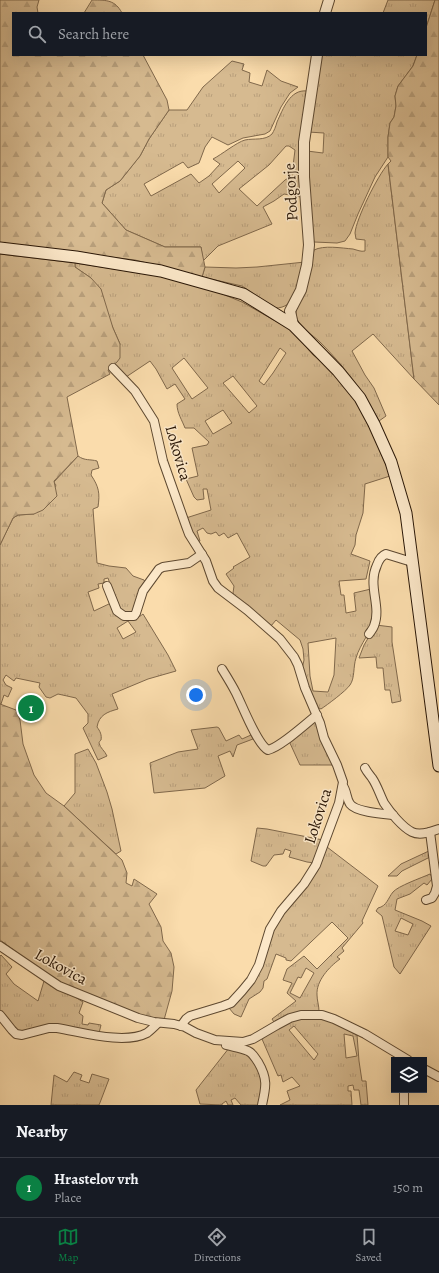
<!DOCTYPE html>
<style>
:root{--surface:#171b24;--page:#20242c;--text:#f1f3f6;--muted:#9ea1a6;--line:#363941;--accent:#0b8043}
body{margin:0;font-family:Alegreya,serif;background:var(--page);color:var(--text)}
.controls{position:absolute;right:12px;bottom:12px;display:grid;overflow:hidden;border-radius:0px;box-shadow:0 4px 16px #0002}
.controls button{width:36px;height:36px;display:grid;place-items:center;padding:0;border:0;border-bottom:1px solid var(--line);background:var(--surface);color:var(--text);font:20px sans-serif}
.you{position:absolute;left:196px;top:695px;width:14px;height:14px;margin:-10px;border:3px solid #fff;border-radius:50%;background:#1a73e8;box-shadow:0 0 0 6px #1a73e833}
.badge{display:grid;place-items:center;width:26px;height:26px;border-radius:50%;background:var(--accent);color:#fff;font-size:13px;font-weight:700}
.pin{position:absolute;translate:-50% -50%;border:2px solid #fff;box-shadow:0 1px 4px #0006}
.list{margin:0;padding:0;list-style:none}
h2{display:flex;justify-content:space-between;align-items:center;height:52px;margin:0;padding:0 16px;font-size:17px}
h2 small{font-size:13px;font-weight:400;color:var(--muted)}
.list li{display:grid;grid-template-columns:26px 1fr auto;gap:12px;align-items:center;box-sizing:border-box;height:60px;padding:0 16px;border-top:1px solid var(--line)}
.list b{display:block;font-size:15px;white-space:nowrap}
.list p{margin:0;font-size:13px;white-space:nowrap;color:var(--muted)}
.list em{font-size:13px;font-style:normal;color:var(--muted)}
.icon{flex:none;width:22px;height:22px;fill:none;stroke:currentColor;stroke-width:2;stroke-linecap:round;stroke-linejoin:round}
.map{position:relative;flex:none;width:439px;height:1105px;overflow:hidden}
.search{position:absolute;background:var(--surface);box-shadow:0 4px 16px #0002;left:12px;right:12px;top:12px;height:44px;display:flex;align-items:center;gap:10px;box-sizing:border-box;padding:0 14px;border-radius:0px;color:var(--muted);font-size:15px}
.sheet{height:112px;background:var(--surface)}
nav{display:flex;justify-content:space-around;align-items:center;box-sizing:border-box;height:56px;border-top:1px solid var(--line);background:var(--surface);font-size:11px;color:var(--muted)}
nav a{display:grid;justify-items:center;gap:2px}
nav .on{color:var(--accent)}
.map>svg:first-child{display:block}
</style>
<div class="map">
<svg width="439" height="1105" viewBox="0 0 439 1105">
<defs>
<pattern id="grass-tufts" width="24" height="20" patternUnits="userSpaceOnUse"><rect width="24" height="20" fill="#d6ba90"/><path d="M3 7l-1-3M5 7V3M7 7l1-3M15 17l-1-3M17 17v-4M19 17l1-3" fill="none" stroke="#b89f7b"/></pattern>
<pattern id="forest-firs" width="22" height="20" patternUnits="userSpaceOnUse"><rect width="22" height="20" fill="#d6ba90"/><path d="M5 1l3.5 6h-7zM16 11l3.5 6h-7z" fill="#b89f7b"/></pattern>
</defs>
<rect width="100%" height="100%" fill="#fadcac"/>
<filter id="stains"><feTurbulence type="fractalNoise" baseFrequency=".005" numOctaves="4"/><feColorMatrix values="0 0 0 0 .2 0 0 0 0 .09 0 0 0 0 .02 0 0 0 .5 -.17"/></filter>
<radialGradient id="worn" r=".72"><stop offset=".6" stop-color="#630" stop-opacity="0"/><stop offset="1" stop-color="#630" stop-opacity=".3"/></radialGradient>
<!-- grass -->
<g fill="url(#grass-tufts)" stroke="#80684b" fill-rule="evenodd">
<polygon points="388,0 435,0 426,28 426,13 383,13"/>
<polygon points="319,55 417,55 413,66 398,86 395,96 396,106 394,117 390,123 388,137 388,157 375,177 358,214 350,234 345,241 337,243 314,242 313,238 307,151 323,153 324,133 308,132"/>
<path d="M232 61 244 64 242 70 250 73 249 82 262 86 267 70 281 81 298 87 290 93 281 107 270 131 265 134 243 138 228 145 212 137 205 147 199 163 188 168 183 162 144 184 151 196 191 174 199 183 209 176 220 164 213 159C221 155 237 142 245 140 254 138 265 141 272 134 274 131 276 126 277 122 283 109 290 89 307 91L301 133 299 160 301 197 284 194 274 201 263 207 272 224 218 246 203 261 201 247H165L126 230 102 203 106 190 120 181 140 156 149 139 169 110H187L203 87ZM286 146H289L295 150 292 174 290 177 285 180 257 206 239 189 269 165ZM238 161 245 168 219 193 212 184Z"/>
<path d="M388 164 414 379 373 334 352 351 365 375 374 388 386 416 379 421C363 391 344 366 320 342 313 335 297 326 296 315 295 301 307 279 311 265 312 260 313 255 314 250 324 245 341 248 353 249 357 250 361 252 365 251V240L356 239C356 237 355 235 355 233 356 219 378 175 388 164Z"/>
<path d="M305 262C302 273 296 297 288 304 284 307 280 308 275 308L242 286 202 277 205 267 236 268 257 267Z"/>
<path d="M75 263 159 276 215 291 242 302 286 327 299 336 303 343 313 355 332 369 346 386 372 428 390 476 365 484 363 513 356 535 355 545 351 554 370 561 366 579 339 581 341 595H344L346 613 356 611 354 593 371 589C372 596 376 609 375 616 372 631 360 644 356 658 353 667 355 678 350 685 346 691 327 705 321 709L317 707 309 690 302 669 304 660 303 649 300 640 276 620 271 626 234 596 233 593 234 586 226 574 234 568 233 567 250 557 237 533 228 538 224 533 219 536 216 532 211 534 207 533 203 528 197 531 200 541 197 543 186 518 211 510 207 489H203L204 499 197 500 194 497 186 479 198 476 192 448 207 445 209 442 194 428H185C182 420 177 413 177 404L185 399 175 384 167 389 156 369 150 361 126 377 113 365 120 344 91 278 75 267ZM280 348 286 353 273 373 264 385 259 381ZM184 358 208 388 192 399 172 368ZM233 376 257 406 249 413 223 383ZM223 410 232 423 213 434 205 421ZM336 638 334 675 328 692 313 691 310 676 308 643Z"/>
<path d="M78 456C85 461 90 459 97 461L99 468 92 470 91 475C99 487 100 493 98 507L93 509 97 563 109 566 126 568 133 576 144 580 146 583 135 610 131 614 119 611 108 578 104 579V583L98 584 99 588 88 592 94 611 111 603C116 615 116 620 130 618 136 618 138 618 143 614L168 655 176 671 148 679 112 694 118 709C107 712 99 715 97 727 100 731 102 735 101 740 100 741 99 742 99 743 100 748 105 751 107 756L98 760 83 728 88 723V714L76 698 58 694 50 698 46 697 39 687 40 683 16 678 14 681 6 675 3 680 6 685 12 688 8 697 4 695 1 704H0V545L13 518 18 515 34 514 56 486 54 482ZM128 621 136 632 123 639 117 628Z"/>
<polygon points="376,625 392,627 392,642 401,701 392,703 390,690 385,690 383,668 377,668 376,657 359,658 364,645"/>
<polygon points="313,721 318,723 334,765 300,765 289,741"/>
<polygon points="217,727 219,728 226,741 239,735 242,739 251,735 253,739 237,745 233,757 230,751 218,756 225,776 205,788 154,793 150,763 178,752 198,749 191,730"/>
<polygon points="88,749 96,763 107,792 112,809 121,851 116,854 64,806 75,793 75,754"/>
<polygon points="257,828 267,829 323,840 315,863 307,862 289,857 291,851 285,849 283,854 274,855 266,866 263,866 251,861"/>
<path d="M327 847 378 886 362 921 363 923 342 948 344 951 337 957 340 959C329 967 316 981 317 995 317 1000 319 1006 319 1011L302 1012 292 1014 274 1022 272 1019 296 1001 287 993 292 983 283 980 287 969 304 956 317 969 348 938 332 922 291 961 286 960V958L276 954 267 979 264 981 263 988 260 992 249 999 241 1017 234 1014 229 1008 239 998 276 922 317 872ZM306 968 314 973 300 998 290 993 298 977 301 978Z"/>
<polygon points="431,850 432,856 402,871 397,876 388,876 401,864"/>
<path d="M430 874 432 877V879L427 885 424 883 410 894 397 899 395 910 422 921 431 926 400 974 394 967 382 916 376 911 378 908C387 906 388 898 393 892 398 886 421 878 430 874ZM401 918 413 924 408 935 395 931Z"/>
<polygon points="1,955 12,967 6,974 14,984 38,1001 44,981 72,995 83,1002 79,1013 83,1016 82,1024 88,1025 89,1023 101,1025 99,1033 78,1030 16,1032 0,1013 0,956"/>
<path d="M301 1018H320L333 1022 357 1035 359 1061 362 1081H366L368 1105H361L359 1090H354L353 1085 348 1086V1091H351L352 1105H280L290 1100 287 1091 300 1086 292 1077 283 1082 281 1075 278 1076 262 1039C275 1029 285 1022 301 1018ZM294 1026 318 1054 314 1060 289 1030ZM344 1034 353 1036 357 1056 346 1058Z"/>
<polygon points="229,1048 247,1053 264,1075 261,1105 241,1105 235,1098 231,1100 233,1105 228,1105 226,1101 222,1104 222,1105 200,1104 196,1090"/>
<polygon points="74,1072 82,1075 80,1080 89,1083 92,1074 109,1079 101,1100 99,1105 51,1105 54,1075 67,1082"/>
</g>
<!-- forest -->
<g fill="url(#forest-firs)" stroke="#80684b">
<polygon points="0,0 39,0 37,7 38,13 13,13 13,55 143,55 167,100 169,110 149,139 140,156 120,181 106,190 102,203 126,230 165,247 201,247 205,267 202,277 135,260 0,244"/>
<path d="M92 0C107 0 115 0 122 13H84Z"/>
<polygon points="435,0 439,0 439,405 414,379 388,164 391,161 388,157 388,137 390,123 394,117 396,106 395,96 398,86 413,66 417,55 426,55 426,28"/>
<polygon points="0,254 75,263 75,267 91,278 101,289 113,328 120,344 120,358 117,362 108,370 110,374 67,397 78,456 54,481 57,496 43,510 34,514 18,515 13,518 0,545"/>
<polygon points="0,704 16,710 20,720 23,744 34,775 46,793 64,806 122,860 127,873 126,883 132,886 134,879 157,894 149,904 161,927 163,941 171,953 174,967 172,991 164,1020 148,1018 69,987 49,976 0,940"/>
</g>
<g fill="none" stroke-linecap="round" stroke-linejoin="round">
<defs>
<g id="minor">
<polyline points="113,368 135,391 154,421 163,461 186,526 189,534 206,561 213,581 218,588 247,610 280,639 294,657 298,665 305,688 320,723 324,738 337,765 343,782 339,803 316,865 304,884 281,911 270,929 259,965 251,980 242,991 231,1003 223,1006 190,1016 186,1019 181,1026"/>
<polyline points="107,586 117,611 124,616 134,616 136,613 143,591 159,569 163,567 189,563 202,554"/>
<path d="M369 634C371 631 373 629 374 626 382 606 367 586 377 565 379 559 381 556 386 554L412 562"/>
<path d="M222 669C227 677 232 685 236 693 243 707 257 744 268 750 281 747 305 724 317 715"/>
<path d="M365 768C367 772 369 774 372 778 377 785 380 795 384 803 390 812 402 827 412 832 420 836 431 832 439 829"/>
<path d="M343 786C347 791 346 798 350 804 356 812 383 814 393 815"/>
<polyline points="426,900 432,898 435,893 437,886 430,832"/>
<polyline points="0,946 59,986 138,1018 154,1022 174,1024 185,1027 196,1033 215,1040 243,1042 253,1039 277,1025 290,1018 301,1015 322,1015 334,1019 365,1034 408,1060"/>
<path d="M0 1015 12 1030 16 1034 22 1035 49 1028H57C82 1032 124 1045 147 1033 151 1030 155 1026 158 1023"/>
<path d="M226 1045C233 1047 241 1048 248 1051 253 1053 255 1058 258 1062 268 1079 266 1087 262 1105"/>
<polyline points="424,1069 439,1077"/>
<polyline points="404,1105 404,1090"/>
</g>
<g id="tertiary">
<polyline points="325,13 329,0"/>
<polyline points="293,325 290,311 301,290 307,265 309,245 304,177 304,142 317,55"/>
</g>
<polyline id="secondary" points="0,248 76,257 161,271 243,294 293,325 338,371 360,398 374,424 391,462 406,513 439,766"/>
</defs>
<!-- minor casing -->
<use href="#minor" stroke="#5d4830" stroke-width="10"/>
<!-- tertiary casing -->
<use href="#tertiary" stroke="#5d4830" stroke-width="12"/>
<!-- secondary casing -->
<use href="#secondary" stroke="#291606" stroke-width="13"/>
<!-- minor -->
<use href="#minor" stroke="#fce8c9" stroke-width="8"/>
<!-- tertiary -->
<use href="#tertiary" stroke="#fce8c9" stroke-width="10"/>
<!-- secondary -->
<use href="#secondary" stroke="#fce8c9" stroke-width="11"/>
</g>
<g text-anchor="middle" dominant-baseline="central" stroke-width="3" stroke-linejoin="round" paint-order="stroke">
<!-- street labels -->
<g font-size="16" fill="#291606" stroke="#fce8c9">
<text transform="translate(291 192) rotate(-93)">Podgorje</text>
<text transform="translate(178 453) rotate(74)">Lokovica</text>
<text transform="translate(318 816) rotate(-72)">Lokovica</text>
<text transform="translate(61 967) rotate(29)">Lokovica</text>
</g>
</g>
<rect width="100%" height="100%" filter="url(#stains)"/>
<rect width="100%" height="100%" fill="url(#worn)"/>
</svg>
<div class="controls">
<button><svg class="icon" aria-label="layers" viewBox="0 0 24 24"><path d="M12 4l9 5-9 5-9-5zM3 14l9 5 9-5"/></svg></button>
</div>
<div class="you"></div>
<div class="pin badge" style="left:31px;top:708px">1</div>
<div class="search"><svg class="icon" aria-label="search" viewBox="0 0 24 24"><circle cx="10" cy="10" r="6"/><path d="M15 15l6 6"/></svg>Search here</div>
</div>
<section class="sheet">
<h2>Nearby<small></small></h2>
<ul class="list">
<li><span class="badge">1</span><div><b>Hrastelov vrh</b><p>Place</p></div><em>150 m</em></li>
</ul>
</section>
<nav>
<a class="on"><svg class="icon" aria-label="map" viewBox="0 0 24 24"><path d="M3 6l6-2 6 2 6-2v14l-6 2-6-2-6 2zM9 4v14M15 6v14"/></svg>Map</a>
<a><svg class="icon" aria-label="directions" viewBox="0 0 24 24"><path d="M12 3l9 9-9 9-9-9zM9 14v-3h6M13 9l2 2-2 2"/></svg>Directions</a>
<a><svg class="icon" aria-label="saved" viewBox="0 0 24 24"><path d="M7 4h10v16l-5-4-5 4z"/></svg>Saved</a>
</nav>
